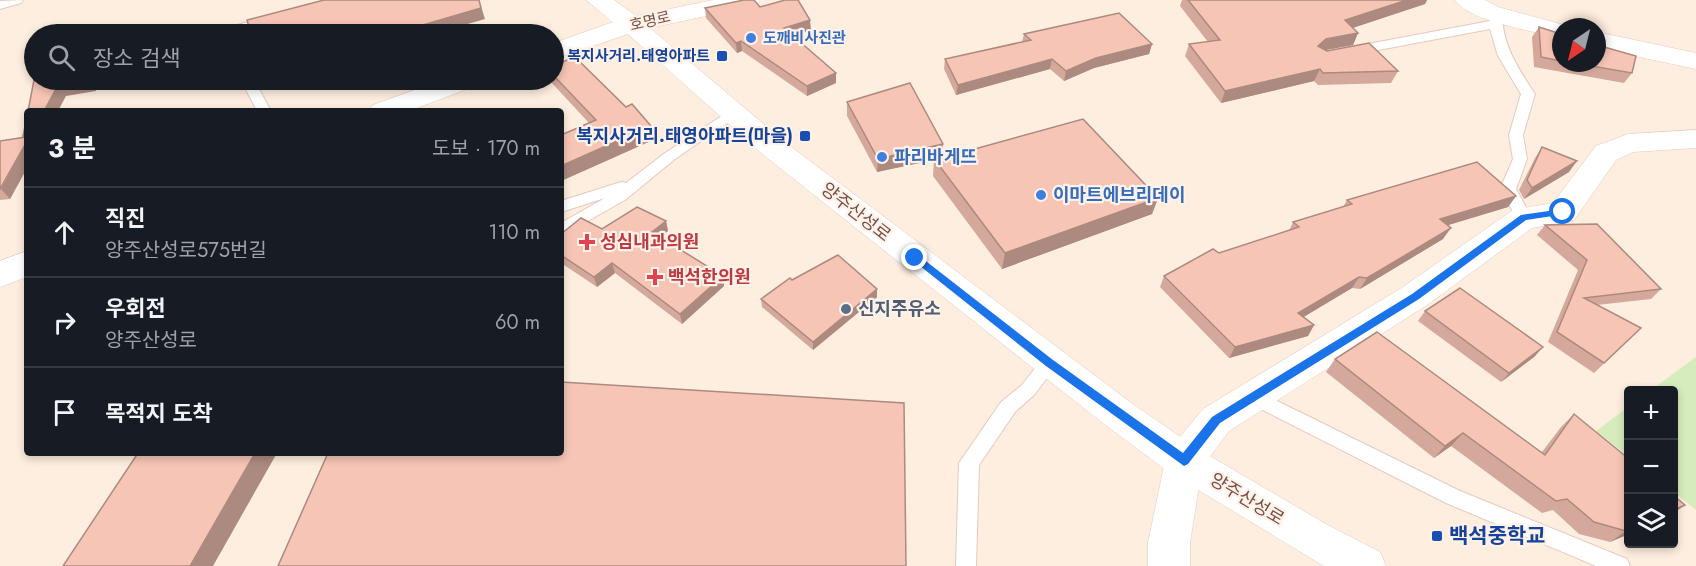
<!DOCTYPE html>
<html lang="ko">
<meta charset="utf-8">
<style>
:root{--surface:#171b24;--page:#20242c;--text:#f1f3f6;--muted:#9ea1a6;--line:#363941}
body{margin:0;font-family:Jost,"Noto Sans KR",sans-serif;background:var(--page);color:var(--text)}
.controls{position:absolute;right:18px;bottom:18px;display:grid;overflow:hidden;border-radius:6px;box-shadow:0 3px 9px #0003}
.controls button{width:54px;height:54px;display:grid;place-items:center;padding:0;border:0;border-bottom:2px solid var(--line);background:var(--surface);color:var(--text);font:30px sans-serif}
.compass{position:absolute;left:1552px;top:18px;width:54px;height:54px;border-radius:50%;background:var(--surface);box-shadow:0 3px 9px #0003;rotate:215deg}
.stop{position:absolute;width:18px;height:18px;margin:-14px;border:4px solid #1a73e8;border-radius:50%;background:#fff}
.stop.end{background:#1a73e8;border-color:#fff;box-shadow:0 2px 6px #0008}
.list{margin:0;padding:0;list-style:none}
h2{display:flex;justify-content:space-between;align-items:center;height:78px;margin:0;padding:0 24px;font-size:26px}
h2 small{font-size:20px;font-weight:400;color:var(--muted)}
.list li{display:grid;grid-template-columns:39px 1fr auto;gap:18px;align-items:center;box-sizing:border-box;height:90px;padding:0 24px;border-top:2px solid var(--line)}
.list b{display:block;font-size:22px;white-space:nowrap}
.list p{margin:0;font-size:20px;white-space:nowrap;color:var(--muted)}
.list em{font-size:20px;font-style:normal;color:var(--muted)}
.icon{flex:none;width:33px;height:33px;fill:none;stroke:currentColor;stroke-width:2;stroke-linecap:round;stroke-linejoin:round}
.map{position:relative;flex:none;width:1696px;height:566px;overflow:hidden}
.search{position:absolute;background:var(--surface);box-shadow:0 3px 9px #0003;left:24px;top:24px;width:540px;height:66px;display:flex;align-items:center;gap:15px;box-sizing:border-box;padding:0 21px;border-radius:33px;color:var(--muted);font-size:22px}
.panel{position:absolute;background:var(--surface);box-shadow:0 3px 9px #0003;left:24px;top:108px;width:540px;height:348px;border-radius:6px}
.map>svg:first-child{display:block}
</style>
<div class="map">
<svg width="1696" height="566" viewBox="0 0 1696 566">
<rect width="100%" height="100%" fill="#feeedf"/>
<!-- green -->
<g fill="#d7ecbd">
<polygon points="1696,357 1696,510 1674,492 1674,390 1651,390"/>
<polygon points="1628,407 1628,456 1596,431"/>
</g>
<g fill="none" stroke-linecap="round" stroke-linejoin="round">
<defs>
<g id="service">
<polygon points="23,0 21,3 0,9 0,1"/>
<path d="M1496 9 1502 13C1502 45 1518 68 1535 94L1523 135 1527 159 1516 189 1532 218 1524 223 1519 222 1500 189 1513 159 1509 135 1521 94 1498 56 1490 29 1352 55 1346 51 1352 47 1490 21V13Z"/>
<polygon points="268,17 274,21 272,24 243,31 243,34 231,34 233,26"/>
<polygon points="241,80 254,80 271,111 257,111"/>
<polygon points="731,110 736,111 736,117 675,159 625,200 561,236 561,223 605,198 561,212 561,201 621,182 626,183 665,153"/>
<polygon points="1049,356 1055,358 1058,363 1055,368 1034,395 1015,412 979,465 976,566 956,566 959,463 1001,402 1022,385 1043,358"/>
<polygon points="1253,389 1460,491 1627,559 1630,566 1596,566 1446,503 1247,402 1244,397 1247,392"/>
</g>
<g id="minor">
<path d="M1455 0H1485L1498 7 1571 27H1561V38C1534 31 1470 22 1455 0Z"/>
<polygon points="1597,32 1696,53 1696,69 1597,48"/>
<polygon points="1696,130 1696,148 1633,152 1616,160 1574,220 1532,228 1427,305 1229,431 1202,467 1190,543 1190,566 1148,566 1148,543 1165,461 1170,449 1203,409 1403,287 1513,210 1553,203 1596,146 1628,134"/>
</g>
<g id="tertiary">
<polygon points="586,0 614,0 636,16 713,0 760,0 757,5 650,28 786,143 1130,402 1198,449 1324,523 1380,552 1386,566 1324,566 1170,473 1104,424 766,157 628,34 554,59 554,43 613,22"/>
<polygon points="442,80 479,80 475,86 409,111 369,111 373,105"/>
<polygon points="27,251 27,277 0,287 0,261"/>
</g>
</defs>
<!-- service casing -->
<use href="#service" stroke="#e5cabe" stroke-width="2"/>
<!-- minor casing -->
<use href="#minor" stroke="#e5cabe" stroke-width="1"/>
<!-- tertiary casing -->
<use href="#tertiary" stroke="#e5cabe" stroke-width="1"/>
<!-- service -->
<use href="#service" fill="#fff" fill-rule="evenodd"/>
<!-- minor -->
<use href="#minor" fill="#fff" fill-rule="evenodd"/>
<!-- tertiary -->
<use href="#tertiary" fill="#fff" fill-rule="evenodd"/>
</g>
<!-- wall -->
<g fill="#d4a99c">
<polygon points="1182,0 1427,0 1425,4 1353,28 1358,33 1353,45 1325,50 1398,71 1391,83 1318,85 1314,81 1221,103 1185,56 1189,44 1208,42 1180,6"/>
<polygon points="705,8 811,30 792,36 836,83 807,96 742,51 737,53 706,18"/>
<polygon points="1539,27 1561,34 1561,63 1597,63 1632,73 1624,83 1534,67 1532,37"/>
<polygon points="1024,34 1152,44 1149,54 1094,68 1064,81 1050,69 956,95 944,69 945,59 1022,42"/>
<polygon points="554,65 626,107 651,126 653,140 561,181 561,135 589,123 550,81 549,80 554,80"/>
<polygon points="847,102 942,158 1158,198 1152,214 1002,269 933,176 934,160 877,172 847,116"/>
<polygon points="27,117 27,168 10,199 0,200 0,141 24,137"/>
<polygon points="1542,147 1569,172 1524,199 1519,190 1535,158"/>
<polygon points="1516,196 1508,207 1448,225 1443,239 1360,289 1352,288 1303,317 1314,325 1308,336 1229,358 1160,287 1164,276 1289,231 1293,222 1343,207 1347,200"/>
<polygon points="666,221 668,231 660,237 723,276 724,286 682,324 615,273 597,287 561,263 561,234"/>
<polygon points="1545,225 1661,289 1651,299 1597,305 1641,328 1594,373 1548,342 1578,270 1537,235"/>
<polygon points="792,280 877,297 813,350 762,307 761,299"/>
<polygon points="1425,311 1543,347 1534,357 1501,382 1418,321"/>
<polygon points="1335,359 1542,452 1561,427 1574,414 1629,534 1610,542 1579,534 1553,510 1542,513 1451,446 1434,458 1326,372"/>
</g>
<!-- shaded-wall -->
<g fill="#ac8a7f">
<polygon points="479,0 485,19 433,34 392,34"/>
<polygon points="1407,0 1427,0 1425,4 1340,32 1345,20"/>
<polygon points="810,20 811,30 784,38 784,28"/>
<polygon points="1358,33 1353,45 1321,51 1318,46 1326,39"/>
<polygon points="741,41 742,51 737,53 736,43"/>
<polygon points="1152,44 1149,54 1094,68 1064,81 1066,71 1096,58"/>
<polygon points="1052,59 1050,69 956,95 958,85"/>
<polygon points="1320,69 1314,81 1221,103 1225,91"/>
<polygon points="836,73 836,83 807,96 807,86"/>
<polygon points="89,80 97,80 96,91 66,96 58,111 44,111 58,85"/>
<polygon points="266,80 291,80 270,85"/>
<polygon points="651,126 653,140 561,181 561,166"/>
<polygon points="27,141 27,168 10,199 1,189"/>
<polygon points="943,144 942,158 877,172 878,159"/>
<polygon points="1577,161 1569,172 1524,199 1532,188"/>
<polygon points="1516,196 1508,207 1432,230 1440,219"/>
<polygon points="1158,198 1152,214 1002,269 1005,253"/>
<polygon points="666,221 668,231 654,242 652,232"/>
<polygon points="1451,228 1443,239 1360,289 1367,278"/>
<polygon points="612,263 615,273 597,287 594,277"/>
<polygon points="723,276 724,286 682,324 680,314"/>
<polygon points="1359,277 1352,288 1292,324 1298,313"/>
<polygon points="877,289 877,297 813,350 813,342"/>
<polygon points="1314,325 1308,336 1229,358 1235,347"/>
<polygon points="1543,347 1534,357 1501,382 1509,373"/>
<polygon points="1463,433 1451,446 1434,458 1445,446"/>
<polygon points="255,453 277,453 213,566 190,566"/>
<polygon points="1685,505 1674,513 1674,510"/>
<polygon points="1629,530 1629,534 1610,542 1626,531"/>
</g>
<!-- building -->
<g fill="#f6c5b5" stroke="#ac8a7f" stroke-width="1.5">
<polygon points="324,0 479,0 481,8 392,34 251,34 247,20"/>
<polygon points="744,0 754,0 760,7 785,0 798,0 810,20 784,28 836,73 807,86 741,41 736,43 705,8"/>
<polygon points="1188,0 1407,0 1345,20 1358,33 1326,39 1318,46 1327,51 1369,43 1398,71 1323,73 1320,69 1225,91 1189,44 1220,40"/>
<polygon points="1119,13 1152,44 1096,58 1066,71 1052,59 958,85 945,59 1031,40 1024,34"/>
<polygon points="1539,27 1561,34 1561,61 1541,57"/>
<polygon points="1597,45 1636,56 1632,73 1574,63 1597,63"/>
<polygon points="575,57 626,107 632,104 651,126 561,166 561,135 596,120 554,76 554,65"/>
<polygon points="34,80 89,80 58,85 44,111 28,111"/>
<polygon points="910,83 943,144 878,159 847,102"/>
<polygon points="27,117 27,141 0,189 0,141 26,137 23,136"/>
<polygon points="1083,119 1158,198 1005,253 935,160"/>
<polygon points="1542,147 1577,161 1532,188 1527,180"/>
<polygon points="1477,162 1516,196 1440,219 1451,228 1367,278 1359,277 1298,313 1314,325 1235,347 1164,276 1213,249 1219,253 1299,227 1293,222 1352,204 1347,200"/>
<polygon points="637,207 666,221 652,232 723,276 680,314 612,263 594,277 561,255 561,234 581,218 602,229"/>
<polygon points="1597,224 1661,289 1584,298 1641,328 1604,363 1557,332 1587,260 1545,225"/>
<polygon points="838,255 877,289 813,342 761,299 790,278 792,280"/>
<polygon points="1460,288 1543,347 1509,373 1425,311"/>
<polygon points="1377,332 1545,455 1574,414 1629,459 1629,530 1626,531 1594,522 1567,499 1556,501 1463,433 1445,446 1335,359"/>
<polygon points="561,382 904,403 906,566 278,566 328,453 561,453"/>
<polygon points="138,453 255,453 190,566 63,566"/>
<polygon points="1674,496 1685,505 1674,510"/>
</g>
<!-- route -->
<polygon fill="#1a73e8" points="1563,209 1566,210 1566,214 1526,220 1419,299 1220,423 1188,464 1184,466 1046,366 910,258 918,255 1053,360 1183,453 1212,417 1412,294 1521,215"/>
<!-- markers -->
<g fill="#3f7fe0" stroke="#fff2e8" stroke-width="2">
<circle cx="751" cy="38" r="6"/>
<circle cx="882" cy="157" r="6"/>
<circle cx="1041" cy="195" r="6"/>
</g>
<g fill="#1a4fb4" stroke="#fff2e8" stroke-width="2">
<rect x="716" y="50" width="12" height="12" rx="3"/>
<rect x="799" y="130" width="12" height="12" rx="3"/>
<rect x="1431" y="530" width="12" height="12" rx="3"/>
</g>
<g fill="#e0444e" stroke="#fff2e8" stroke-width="2">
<path d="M584 233h6v6h6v6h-6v6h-6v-6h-6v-6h6z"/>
<path d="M652 268h6v6h6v6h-6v6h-6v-6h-6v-6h6z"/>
</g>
<circle fill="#5c6f8a" stroke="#fff2e8" stroke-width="2" cx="846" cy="309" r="6"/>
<g text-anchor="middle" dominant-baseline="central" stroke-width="4.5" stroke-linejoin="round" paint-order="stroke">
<!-- far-street labels -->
<g font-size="15" fill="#774f45" stroke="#fff2e8">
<text transform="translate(650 21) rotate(-13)">호명로</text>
</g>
<!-- far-shop labels -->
<g font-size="15" font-weight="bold" fill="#366cbe" stroke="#fff2e8" text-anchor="start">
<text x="763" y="38">도깨비사진관</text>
</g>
<!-- far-transit labels -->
<g font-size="15" font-weight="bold" fill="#164399" stroke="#fff2e8" text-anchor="end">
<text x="710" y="56">복지사거리.태영아파트</text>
</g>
<!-- transit labels -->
<g font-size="18" font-weight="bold" fill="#164399" stroke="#fff2e8" text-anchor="end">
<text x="793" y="136">복지사거리.태영아파트(마을)</text>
</g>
<!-- shop labels -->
<g font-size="18" font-weight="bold" fill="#366cbe" stroke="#fff2e8" text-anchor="start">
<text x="894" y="157">파리바게뜨</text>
<text x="1053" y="195">이마트에브리데이</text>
</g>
<!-- street labels -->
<g font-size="18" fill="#774f45" stroke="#fff2e8">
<text transform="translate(856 212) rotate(38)">양주산성로</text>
<text transform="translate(1247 499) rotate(31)">양주산성로</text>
</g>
<!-- health labels -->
<g font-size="18" font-weight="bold" fill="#be3a42" stroke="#fff2e8" text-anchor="start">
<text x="600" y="242">성심내과의원</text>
<text x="668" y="277">백석한의원</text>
</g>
<!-- service labels -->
<g font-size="18" font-weight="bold" fill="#4e5e75" stroke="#fff2e8" text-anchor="start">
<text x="858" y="309">신지주유소</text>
</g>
<!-- near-transit labels -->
<g font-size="21" font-weight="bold" fill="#164399" stroke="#fff2e8" text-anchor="start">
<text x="1449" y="536">백석중학교</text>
</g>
</g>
</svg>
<div class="controls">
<button>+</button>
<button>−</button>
<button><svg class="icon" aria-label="layers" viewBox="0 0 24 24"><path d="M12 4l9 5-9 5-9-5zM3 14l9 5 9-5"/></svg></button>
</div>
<svg class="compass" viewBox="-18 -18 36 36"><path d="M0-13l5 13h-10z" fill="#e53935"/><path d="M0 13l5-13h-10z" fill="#9ea1a6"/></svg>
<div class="stop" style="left:1563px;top:212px"></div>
<div class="stop end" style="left:915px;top:258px"></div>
<div class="search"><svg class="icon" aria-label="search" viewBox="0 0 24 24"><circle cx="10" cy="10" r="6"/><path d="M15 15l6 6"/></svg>장소 검색</div>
<section class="panel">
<h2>3 분<small>도보 · 170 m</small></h2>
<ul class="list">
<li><svg class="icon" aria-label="ahead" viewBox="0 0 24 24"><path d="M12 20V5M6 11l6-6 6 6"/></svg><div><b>직진</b><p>양주산성로575번길</p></div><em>110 m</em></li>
<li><svg class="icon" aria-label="right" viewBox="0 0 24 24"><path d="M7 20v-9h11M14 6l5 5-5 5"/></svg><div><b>우회전</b><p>양주산성로</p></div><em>60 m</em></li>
<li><svg class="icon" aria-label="arrive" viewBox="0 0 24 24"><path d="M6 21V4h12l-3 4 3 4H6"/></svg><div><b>목적지 도착</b></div></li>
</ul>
</section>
</div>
